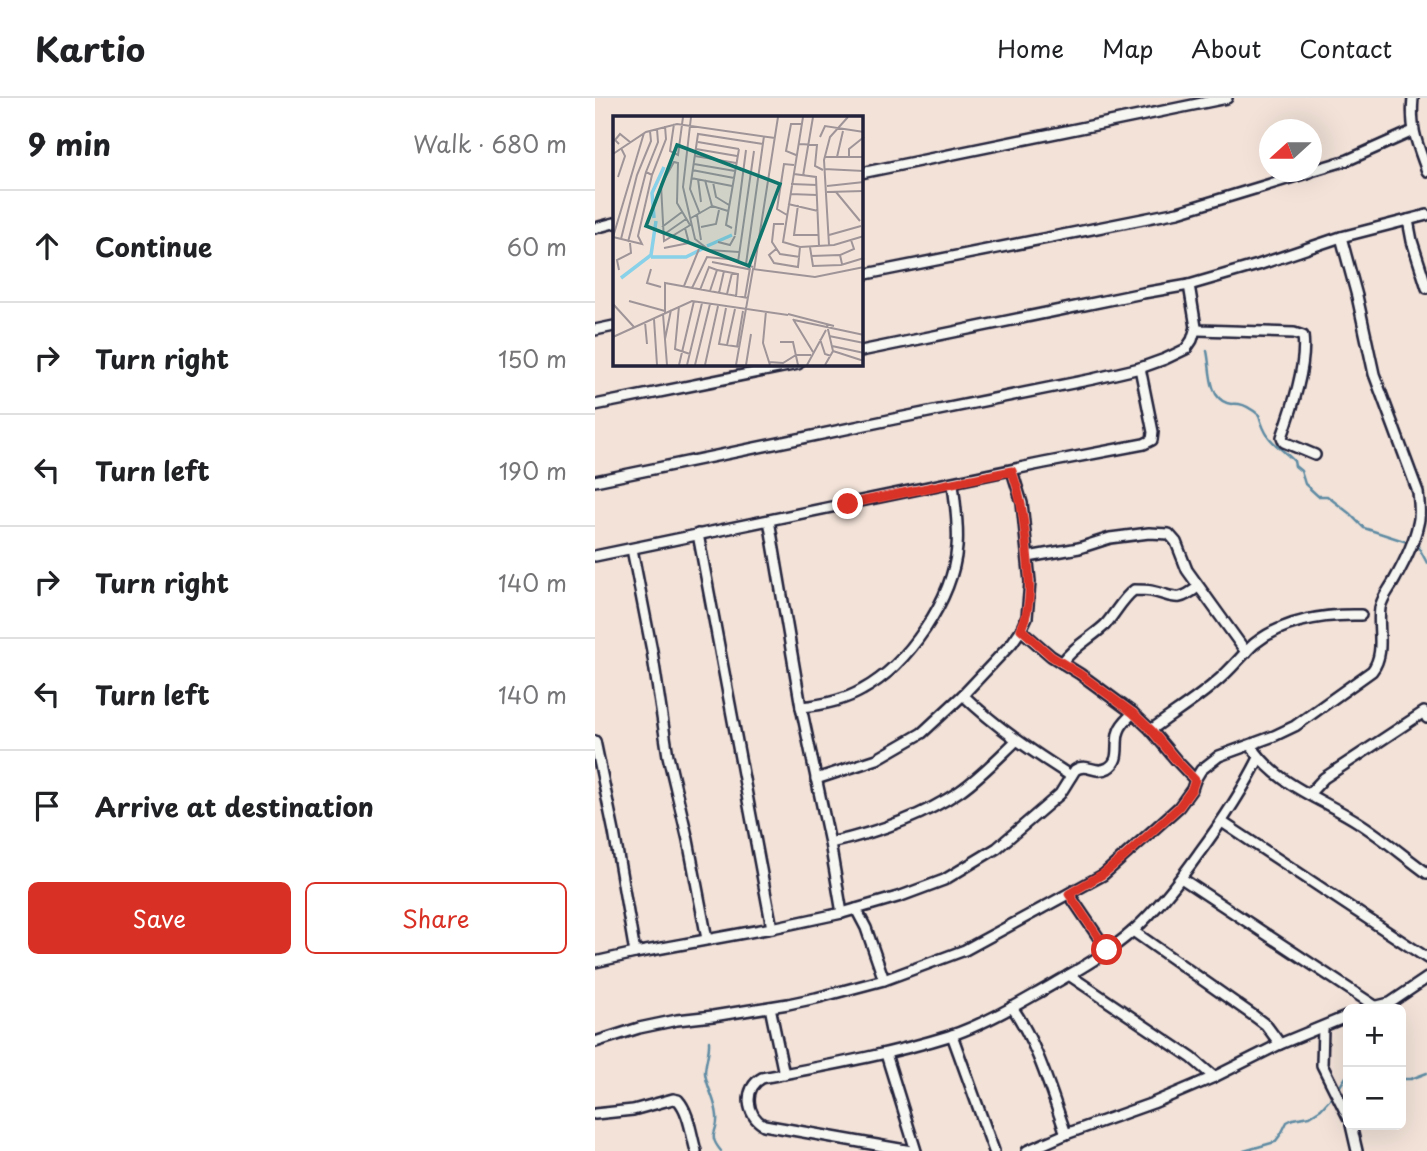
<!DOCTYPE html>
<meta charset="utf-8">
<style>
:root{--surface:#fff;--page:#f6f6f6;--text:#202124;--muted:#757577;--line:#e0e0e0;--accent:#d93025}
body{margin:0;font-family:"Playpen Sans",sans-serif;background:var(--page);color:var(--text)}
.controls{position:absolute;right:21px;bottom:21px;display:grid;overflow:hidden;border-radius:10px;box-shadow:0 7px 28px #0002}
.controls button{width:63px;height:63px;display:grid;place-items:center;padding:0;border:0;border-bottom:2px solid var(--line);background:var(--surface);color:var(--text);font:35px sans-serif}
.compass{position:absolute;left:664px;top:21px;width:63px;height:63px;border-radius:50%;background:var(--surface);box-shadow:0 7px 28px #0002;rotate:249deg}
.stop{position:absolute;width:21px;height:21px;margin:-16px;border:5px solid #d93025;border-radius:50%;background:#fff}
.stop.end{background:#d93025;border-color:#fff;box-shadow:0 2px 7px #0008}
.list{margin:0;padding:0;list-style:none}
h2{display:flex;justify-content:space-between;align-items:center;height:91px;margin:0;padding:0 28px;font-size:30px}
h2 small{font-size:23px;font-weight:400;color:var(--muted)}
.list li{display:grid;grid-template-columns:46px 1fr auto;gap:21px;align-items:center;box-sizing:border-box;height:112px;padding:0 28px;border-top:2px solid var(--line)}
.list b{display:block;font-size:26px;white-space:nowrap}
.list em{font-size:23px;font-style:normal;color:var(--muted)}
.actions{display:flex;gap:14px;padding:21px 28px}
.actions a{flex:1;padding:16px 0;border:2px solid var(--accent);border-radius:10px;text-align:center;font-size:24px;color:var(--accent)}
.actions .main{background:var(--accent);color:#fff}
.icon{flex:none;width:38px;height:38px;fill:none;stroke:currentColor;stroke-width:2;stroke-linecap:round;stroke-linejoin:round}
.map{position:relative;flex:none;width:832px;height:1053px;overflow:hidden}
header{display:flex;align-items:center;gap:42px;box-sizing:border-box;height:98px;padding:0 35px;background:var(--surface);border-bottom:2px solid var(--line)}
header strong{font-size:33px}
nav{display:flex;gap:38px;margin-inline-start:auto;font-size:24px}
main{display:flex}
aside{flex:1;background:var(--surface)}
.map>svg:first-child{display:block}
</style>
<header>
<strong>Kartio</strong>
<nav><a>Home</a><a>Map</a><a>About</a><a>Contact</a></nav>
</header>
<main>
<aside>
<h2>9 min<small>Walk · 680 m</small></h2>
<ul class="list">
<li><svg class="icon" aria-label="ahead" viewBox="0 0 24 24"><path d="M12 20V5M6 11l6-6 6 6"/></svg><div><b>Continue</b></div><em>60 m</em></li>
<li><svg class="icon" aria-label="right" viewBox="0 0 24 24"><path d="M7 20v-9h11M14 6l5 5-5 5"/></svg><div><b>Turn right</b></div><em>150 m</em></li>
<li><svg class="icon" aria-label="left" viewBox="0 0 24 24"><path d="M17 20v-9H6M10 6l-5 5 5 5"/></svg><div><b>Turn left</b></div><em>190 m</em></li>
<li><svg class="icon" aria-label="right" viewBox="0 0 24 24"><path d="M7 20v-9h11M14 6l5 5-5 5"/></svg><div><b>Turn right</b></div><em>140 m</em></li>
<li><svg class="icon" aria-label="left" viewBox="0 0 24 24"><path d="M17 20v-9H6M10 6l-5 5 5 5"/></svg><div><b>Turn left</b></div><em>140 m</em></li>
<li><svg class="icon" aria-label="arrive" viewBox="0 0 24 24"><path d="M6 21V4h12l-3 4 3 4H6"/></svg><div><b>Arrive at destination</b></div></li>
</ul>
<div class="actions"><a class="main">Save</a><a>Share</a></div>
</aside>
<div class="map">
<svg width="832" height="1053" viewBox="0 0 832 1053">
<rect width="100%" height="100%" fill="#f2e2d8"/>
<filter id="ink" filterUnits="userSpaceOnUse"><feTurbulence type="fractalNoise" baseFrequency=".0143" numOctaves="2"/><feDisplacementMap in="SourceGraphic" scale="14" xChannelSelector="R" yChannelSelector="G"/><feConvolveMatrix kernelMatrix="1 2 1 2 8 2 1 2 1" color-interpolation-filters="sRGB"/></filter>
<g filter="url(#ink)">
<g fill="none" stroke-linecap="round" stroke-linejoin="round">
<!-- stream -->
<g stroke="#5f8ba3" stroke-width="2.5">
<path d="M612 253C616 270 613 299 632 305 640 307 635 305 644 306 651 307 658 312 664 317 672 345 680 344 699 363L700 368 706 373 710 386 723 398H732L754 415 769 430 812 444"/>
<polyline points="823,448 832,465"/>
<path d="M114 943C115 954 110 964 110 975 112 990 121 1003 122 1018 124 1035 111 1035 126 1053"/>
<polyline points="806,981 816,981 832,975"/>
<polyline points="745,988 753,976"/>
<polyline points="649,1053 680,1044 686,1036 692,1024 698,1021 715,1018 726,1011 736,1000"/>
</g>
<defs>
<g id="minor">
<path d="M818 0C815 31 822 45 832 73"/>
<polyline points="716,73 753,62 818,33"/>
<polyline points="266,75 632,0"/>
<polyline points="813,122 817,143 832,190"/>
<polyline points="0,130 19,125"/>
<polyline points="266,177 583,114 715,74"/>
<path d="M594 187 601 229 603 232 699 235 708 238C712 267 697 311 687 339L689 344 720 357"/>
<polyline points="0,232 19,228"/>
<polyline points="266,253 548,195 594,187 663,167 746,139 832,117"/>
<polyline points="0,307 203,266"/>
<polyline points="0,383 299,321 498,281 545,270 570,261 591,251 597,242 601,229"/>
<polyline points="174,422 206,609 235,745 247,815"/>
<polyline points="103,436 177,830"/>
<polyline points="37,451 57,553 73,658 93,742 112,841"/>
<polyline points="0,458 449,365 549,346 557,342 558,334 545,270"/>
<polyline points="433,459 484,450 515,440 554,435 574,436 581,444 592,472 651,554"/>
<polyline points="426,532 456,558 485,576 538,615 556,632 581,662 600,682"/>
<path d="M467 565C478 549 496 540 510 527 520 516 527 501 539 492 544 492 551 492 556 493 580 498 581 506 603 489"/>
<path d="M368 597C401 629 438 654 476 678"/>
<path d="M206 609C227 607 248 603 267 592 313 567 358 501 362 449 364 428 360 406 358 385"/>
<path d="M556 632C577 616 601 602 621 584 635 573 646 558 659 546 689 522 729 516 766 517"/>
<polyline points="0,643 19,734 40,855"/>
<path d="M656 647C681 688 727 700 766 726 789 741 810 759 832 775"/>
<polyline points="221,681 282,661 327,635 368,597 417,545 426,532 432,519 435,484 427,405 417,373"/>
<polyline points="714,696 729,680 829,614 832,620"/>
<polyline points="627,724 832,860"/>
<path d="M235 745C279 735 327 719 365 693 385 679 403 660 421 643"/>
<polyline points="586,780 780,908"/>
<polyline points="474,796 512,852"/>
<polyline points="261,811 271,830 289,882"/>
<polyline points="538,833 659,918 671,927 685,946"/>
<path d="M0 864 40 855 177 830 247 815 306 798 349 782 402 750 436 721 465 696 480 672C492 664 500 677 513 670 527 662 519 646 524 633 526 626 533 620 538 615"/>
<polyline points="474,877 597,960 619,979"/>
<polyline points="175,909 189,976"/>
<path d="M417 909C443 947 456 994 471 1036"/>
<polyline points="770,911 795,905 832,880"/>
<polyline points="728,929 727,967 753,1019"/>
<polyline points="357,937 399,1053"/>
<path d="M0 944 44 930 82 922 118 918 193 906 221 900 289 882 370 852 508 777 584 709 597 691 600 682 606 672 624 658 679 638 700 628 777 573C791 555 782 531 785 510 787 499 795 491 800 481 809 465 819 445 823 426 826 416 824 405 823 394L779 276 762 198 746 139"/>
<polyline points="291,956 321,1053"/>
<path d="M0 1016 38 1012 78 1001 83 1002C94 1014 96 1036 101 1053"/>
<polyline points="756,1027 762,1053"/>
<path d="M316 1053 169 1027C151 1018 148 990 167 980 230 968 293 957 354 938 383 929 415 911 441 896 474 877 510 858 539 832 564 809 585 782 604 755 627 724 647 694 664 660"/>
<polyline points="432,1053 471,1036 558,1005 619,979 685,946 753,918"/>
</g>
</defs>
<!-- minor casing -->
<use href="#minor" stroke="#22223b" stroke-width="14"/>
<!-- minor -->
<use href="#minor" stroke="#f6f6f2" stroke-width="9"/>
</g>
</g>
<g fill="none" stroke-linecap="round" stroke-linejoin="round" filter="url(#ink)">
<!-- route -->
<path stroke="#d93025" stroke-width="9" d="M253 406 417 373C426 398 428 417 431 444 434 474 439 503 426 531L456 558 485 576 538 615 556 632 581 662 600 682 597 691 584 709 529 759 508 776 474 796 512 852"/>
</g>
<!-- overview -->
<g transform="translate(18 18)">
<rect width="250" height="250" fill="#f2e2d8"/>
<path fill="none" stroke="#88d1e8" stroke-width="3.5" d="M41 102 39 77 51 51M94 130 119 119M38 141H73L91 132M8 162 38 139 43 105"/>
<path fill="none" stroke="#9f9599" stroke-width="2" d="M78 1 70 71 82 123 96 134 126 136M190 1 170 126 187 131 221 129 251 120M61 8 57 35 65 39 70 1M44 13 45 26 33 56 39 59 53 23 52 10M31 17 0 121 29 128 25 120 39 59M207 21 212 10 251 16M85 26 126 33M6 28 2 24 7 18 17 26M186 28 204 29 202 50 210 54M83 33 124 40M0 38 33 16 64 8 162 22M183 39 173 35 178 8H188M82 40 123 47M212 41H251M224 41 230 15M236 42V33L251 21M81 48 122 55M211 53 251 55M79 54 121 62M181 58 203 61 206 130M190 60 200 1M5 61 12 40 8 32M78 62 119 70M85 63 88 86M92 64 99 90 115 95M100 66 103 81 116 89M178 68 204 69M214 70 251 66M214 76 251 75M223 76 247 105M177 78 204 79M175 88 205 95M185 89 181 119H205M87 98 77 73 85 18 150 28M84 99 88 124M174 99 164 93 171 48 181 49M78 102 99 90M171 108H161L159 126 167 138 187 141M77 109 64 87 65 47 61 46 48 69 51 125 79 108M49 111 69 96M88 111 103 108 106 94M119 112 113 109 126 33M50 119 73 103M122 119 133 34M216 119 248 110M8 123 24 59 38 25 37 15M15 126 33 56M105 126 117 129 122 120M216 129 211 44 217 21 235 1M197 131 200 150 228 149 251 142M51 132 76 127 72 112M163 133 156 139 161 147 185 151 187 131M198 140 227 139M99 146 135 153 137 149M133 148 151 20M229 148 227 139 241 133 238 124M140 151 125 146 141 35M38 153 34 167 48 171M6 154 4 144 18 137 17 127M141 154 165 1M71 170 86 133M79 172 94 141 125 144M87 174 96 151 104 154M97 175 104 154 125 158 123 181M106 177 111 155M114 178 119 157M132 181 137 152M16 185 52 195M0 188 21 211M66 190 62 233 77 238M113 192 106 228 127 231M153 195 150 227 157 249M52 197V167L135 182M50 198 54 249M175 198 221 210M41 203 44 249M180 203 200 236M181 204 251 219M32 206 34 228M216 220 251 227M0 221 79 185 175 199M52 223 58 194M207 223 212 238 218 240M167 226H180L185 249M114 229 122 193M219 230 251 237M124 231 130 195M220 235 251 245M156 246 170 247 183 239H198M66 249 81 185M74 249 89 187M82 249 97 188M92 249 105 190M123 249 140 153 202 161 251 151M133 249 138 218M194 249 213 214M212 249 220 235 214 209"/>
<path fill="#0f766e" fill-opacity="0.15" stroke="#0f766e" stroke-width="3.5" d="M64 29 167 68 136 150 33 110Z"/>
<rect width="250" height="250" fill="none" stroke="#22223b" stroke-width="3.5"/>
</g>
</svg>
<div class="controls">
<button>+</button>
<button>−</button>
</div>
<svg class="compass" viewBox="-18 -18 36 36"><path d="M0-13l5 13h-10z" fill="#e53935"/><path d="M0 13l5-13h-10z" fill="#757577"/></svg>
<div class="stop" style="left:512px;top:852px"></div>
<div class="stop end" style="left:253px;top:406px"></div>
</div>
</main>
